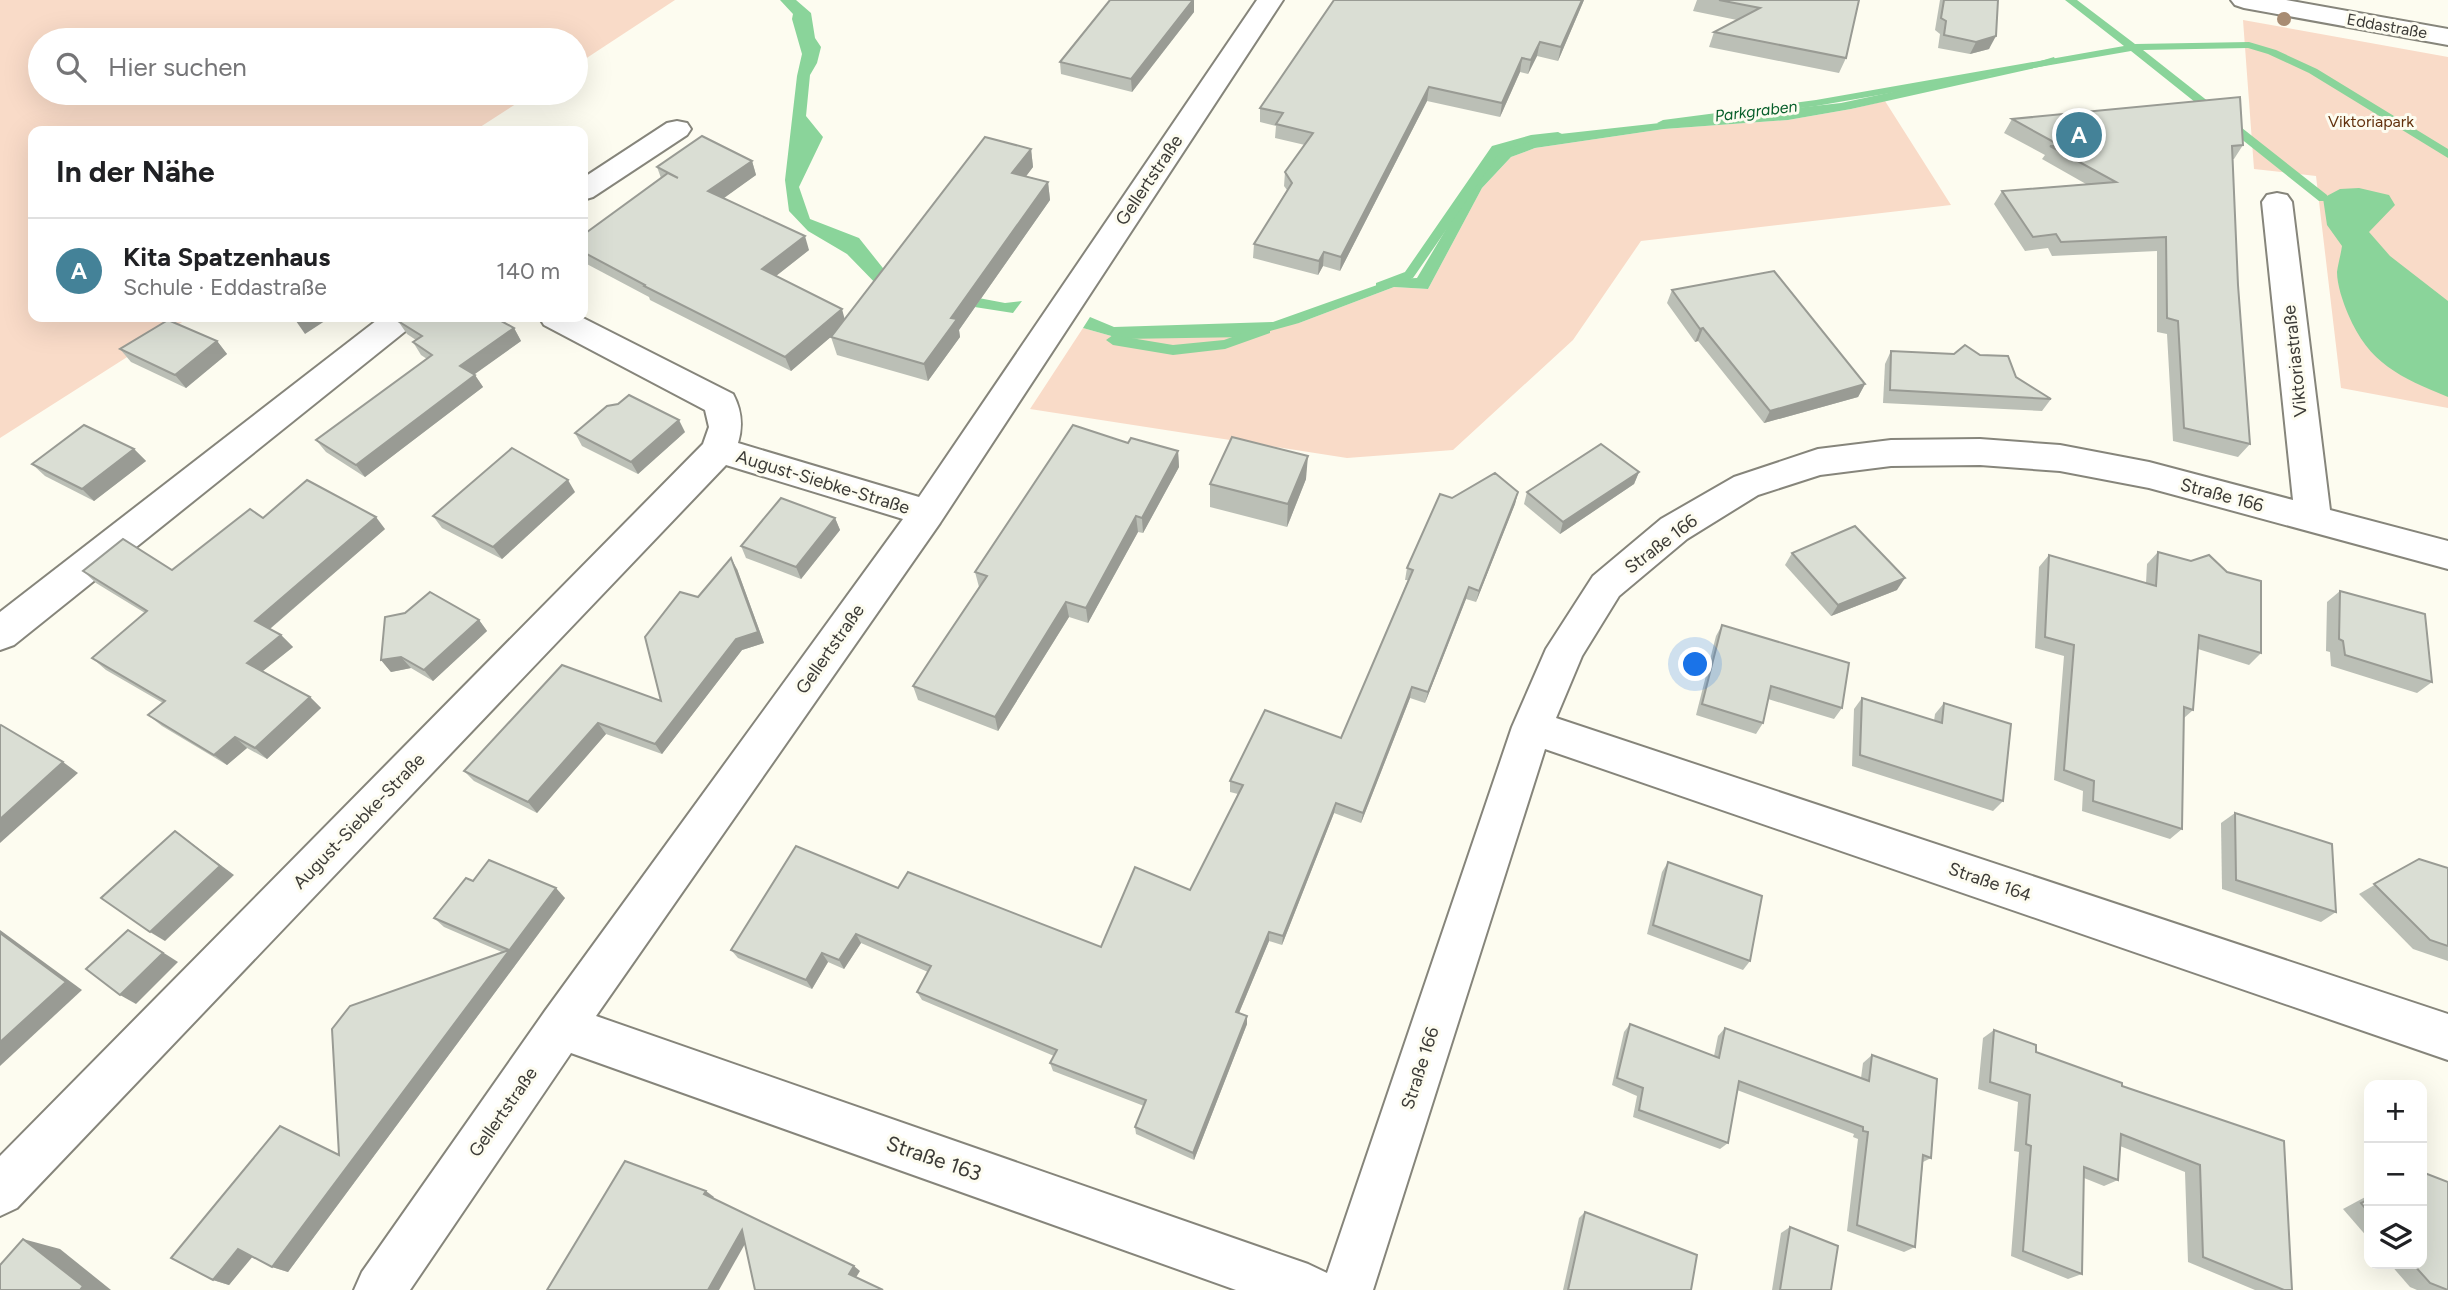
<!DOCTYPE html>
<html lang="de">
<meta charset="utf-8">
<style>
:root{--surface:#fff;--page:#f6f6f6;--text:#202124;--muted:#757577;--line:#e0e0e0;--accent:#448298}
body{margin:0;font-family:Figtree,sans-serif;background:var(--page);color:var(--text)}
.controls{position:absolute;right:21px;bottom:21px;display:grid;overflow:hidden;border-radius:14px;box-shadow:0 7px 28px #0002}
.controls button{width:63px;height:63px;display:grid;place-items:center;padding:0;border:0;border-bottom:2px solid var(--line);background:var(--surface);color:var(--text);font:35px sans-serif}
.you{position:absolute;left:1696px;top:665px;width:24px;height:24px;margin:-18px;border:5px solid #fff;border-radius:50%;background:#1a73e8;box-shadow:0 0 0 10px #1a73e833}
.badge{display:grid;place-items:center;width:46px;height:46px;border-radius:50%;background:var(--accent);color:#fff;font-size:23px;font-weight:700}
.pin{position:absolute;translate:-50% -50%;border:4px solid #fff;box-shadow:0 2px 7px #0006}
.list{margin:0;padding:0;list-style:none}
h2{display:flex;justify-content:space-between;align-items:center;height:91px;margin:0;padding:0 28px;font-size:30px}
h2 small{font-size:23px;font-weight:400;color:var(--muted)}
.list li{display:grid;grid-template-columns:46px 1fr auto;gap:21px;align-items:center;box-sizing:border-box;height:105px;padding:0 28px;border-top:2px solid var(--line)}
.list b{display:block;font-size:26px;white-space:nowrap}
.list p{margin:0;font-size:23px;white-space:nowrap;color:var(--muted)}
.list em{font-size:23px;font-style:normal;color:var(--muted)}
.icon{flex:none;width:38px;height:38px;fill:none;stroke:currentColor;stroke-width:2;stroke-linecap:round;stroke-linejoin:round}
.map{position:relative;flex:none;width:2448px;height:1290px;overflow:hidden}
.search{position:absolute;background:var(--surface);box-shadow:0 7px 28px #0002;left:28px;top:28px;width:560px;height:77px;display:flex;align-items:center;gap:18px;box-sizing:border-box;padding:0 24px;border-radius:38px;color:var(--muted);font-size:26px}
.panel{position:absolute;background:var(--surface);box-shadow:0 7px 28px #0002;left:28px;top:126px;width:560px;height:196px;border-radius:14px}
.map>svg:first-child{display:block}
</style>
<div class="map">
<svg width="2448" height="1290" viewBox="0 0 2448 1290">
<rect width="100%" height="100%" fill="#fdfcf0"/>
<!-- green -->
<g fill="#f9dbc8">
<polygon points="0,0 675,0 576,65 576,40 40,40 40,93 533,93 474,131 33,131 33,317 190,317 0,438"/>
<polygon points="2243,20 2448,57 2448,408 2341,388 2316,176 2254,169"/>
<polygon points="1885,101 1951,205 1641,241 1573,340 1453,450 1347,458 1030,409 1083,328 1122,339 1299,323 1394,287 1428,289 1482,188 1511,157 1535,148 1664,129 1788,120 1851,109"/>
</g>
<!-- water -->
<g fill="#8ad49a">
<polygon points="780,0 796,0 811,13 815,38 821,47 817,63 810,75 806,116 823,137 799,187 810,219 859,238 894,282 1005,303 1022,301 1013,313 885,293 847,254 808,231 789,211 785,180 797,76 802,54 792,19 793,14"/>
<polygon points="2054,57 2057,63 1851,109 1788,120 1664,129 1535,148 1511,157 1482,188 1428,289 1394,287 1299,323 1249,337 1122,339 1083,328 1090,317 1114,327 1273,322 1394,279 1417,278 1492,152 1542,136 1841,103 1949,80 1992,75"/>
<path d="M2359 188 2389 195 2395 205 2369 232 2390 256 2448 301V397C2400 377 2369 364 2348 314 2343 302 2337 285 2337 272 2338 264 2341 254 2342 246L2327 225 2323 198 2340 189Z"/>
</g>
<g fill="none" stroke-linecap="round" stroke-linejoin="round">
<!-- stream -->
<g fill="#8ad49a" fill-rule="evenodd">
<polygon points="2065,0 2077,0 2135,44 2249,42 2276,50 2317,69 2448,149 2448,158 2309,73 2268,54 2248,48 2143,50 2327,195 2327,201 2319,201 2131,51 1816,106 1663,126 1657,123 1663,120 1816,100 2124,46"/>
<polygon points="1558,132 1564,135 1562,137 1532,141 1500,152 1413,278 1386,289 1376,289 1376,283 1405,272 1492,146 1531,135"/>
<polygon points="1265,325 1270,327 1270,333 1225,349 1173,355 1113,345 1106,340 1113,335 1173,345 1224,340"/>
</g>
<defs>
<g id="minor">
<path d="M1257 0H1283L940 523 596 1016 1308 1264 1327 1273 1512 727 1546 649 1593 576 1661 519 1734 477 1818 449 1891 440 1980 439 2060 445 2149 462 2293 500 2262 202 2267 195 2277 193 2287 195 2292 202 2330 510 2448 541V569L2149 488 2060 471 1980 465 1891 466 1820 475 1758 495 1687 539 1619 596 1582 656 1556 718 2448 1014V1060L1545 749 1373 1290H1236L571 1053 410 1290H354L362 1272 545 1011 903 519 726 465 17 1208 0 1216V1156L703 444 709 427 705 410 544 325 539 317H581L733 394C742 411 743 426 738 443L919 497Z"/>
<polygon points="2231,0 2286,0 2448,29 2448,45 2244,8 2235,5"/>
<polygon points="677,121 687,123 691,129 687,135 593,197 583,200 583,178 667,123"/>
<polygon points="381,317 418,317 413,325 14,645 0,650 0,612"/>
</g>
</defs>
<!-- minor casing -->
<use href="#minor" stroke="#86857b" stroke-width="4"/>
<!-- minor -->
<use href="#minor" fill="#fff" fill-rule="evenodd"/>
</g>
<!-- trees -->
<circle fill="#a88c73" cx="2284" cy="19" r="7"/>
<!-- wall -->
<g fill="#bbbfb6">
<polygon points="1194,0 1194,12 1132,92 1061,74 1060,62"/>
<polygon points="1334,0 1584,0 1558,61 1537,56 1528,74 1520,72 1500,117 1427,101 1340,271 1323,266 1318,275 1253,258 1254,244 1287,190 1284,186 1285,172 1305,145 1275,138 1276,126 1260,122 1260,108"/>
<polygon points="1697,0 1859,0 1846,58 1839,73 1709,47 1714,32 1737,20 1693,11"/>
<polygon points="1940,0 1998,0 1989,49 1970,54 1938,48 1940,34 1935,30"/>
<polygon points="2012,119 2243,145 2234,159 2232,159 2238,285 2250,444 2238,457 2173,441 2167,334 2157,332 2157,251 2052,256 2048,248 2025,251 1994,204 2002,191 2086,184 2042,159 2045,155 2004,133"/>
<polygon points="1031,149 1033,167 1026,176 1048,182 1050,200 959,330 960,337 928,381 837,355 831,337 834,334 791,371 650,300 649,297 583,262 583,235 661,178 657,167 752,161 756,175 723,198 809,250 776,276 845,320"/>
<polygon points="1672,290 1865,384 1858,397 1764,423 1698,341 1695,342 1667,303"/>
<polygon points="398,321 514,328 521,341 474,374 483,387 365,477 326,452 316,440 427,359 421,355 413,342 416,340 407,334"/>
<polygon points="217,341 227,354 186,388 131,362 120,349"/>
<polygon points="1891,351 1980,355 2051,399 2042,411 1883,403 1885,364"/>
<polygon points="685,432 638,474 582,446 575,433"/>
<polygon points="134,449 146,461 94,501 45,476 32,464"/>
<polygon points="1178,451 1179,467 1143,533 1138,532 1088,623 1069,617 998,731 918,700 913,686 979,587 975,572"/>
<polygon points="1639,472 1634,484 1560,534 1524,504 1527,492"/>
<polygon points="1306,479 1287,527 1210,507 1210,484"/>
<polygon points="575,492 502,559 442,528 433,516"/>
<polygon points="1518,492 1515,504 1476,602 1466,599 1425,703 1410,698 1361,823 1334,813 1282,945 1269,941 1239,1013 1247,1024 1194,1160 1136,1134 1135,1127 1144,1106 1053,1071 1050,1063 1054,1056 922,1000 917,992 928,972 861,943 844,969 828,962 812,989 738,958 731,950 898,888 1101,947 1190,890 1238,794 1230,792 1230,781 1341,738 1408,580 1405,580 1407,568 1452,498"/>
<polygon points="263,518 385,529 270,629 281,635 293,647 263,671 310,697 321,708 267,759 247,748 227,765 162,726 148,715 163,703 106,670 92,658 145,613 96,583 83,571 172,570"/>
<polygon points="835,518 840,530 801,579 746,558 741,546"/>
<polygon points="2158,552 2261,653 2249,665 2198,649 2193,710 2184,718 2182,829 2170,839 2082,811 2083,791 2054,780 2064,656 2035,648 2039,567 2049,555 2146,583 2147,564"/>
<polygon points="1792,553 1897,590 1831,616 1785,565"/>
<polygon points="737,569 764,643 742,650 662,754 606,734 537,813 474,781 464,771 661,701 698,597"/>
<polygon points="2340,591 2432,682 2417,693 2331,666 2330,652 2326,651 2327,602"/>
<polygon points="479,620 487,631 433,681 411,668 391,672 381,660"/>
<polygon points="1722,625 1842,708 1834,719 1768,699 1763,723 1756,734 1696,715 1716,636"/>
<polygon points="1862,698 1934,721 1935,714 1944,703 2003,801 1993,811 1852,766 1854,709"/>
<polygon points="2235,813 2336,912 2321,922 2222,889 2221,823"/>
<polygon points="2419,859 2448,868 2448,961 2413,949 2359,894"/>
<polygon points="1668,862 1750,961 1743,970 1647,934 1662,872"/>
<polygon points="473,881 565,898 288,1272 272,1267 252,1256 229,1285 213,1280 339,1154 504,953 444,927 434,918"/>
<polygon points="1630,1024 1714,1056 1718,1036 1725,1028 1861,1078 1863,1063 1872,1055 1931,1158 1923,1162 1915,1247 1904,1252 1847,1231 1858,1139 1853,1137 1854,1134 1737,1090 1728,1143 1720,1149 1633,1117 1637,1096 1612,1085 1624,1032"/>
<polygon points="1994,1030 2036,1052 2122,1086 2284,1141 2292,1290 2255,1290 2188,1262 2185,1172 2120,1146 2118,1180 2104,1186 2084,1178 2082,1274 2068,1279 2011,1256 2019,1152 2014,1151 2018,1102 1978,1089 1983,1038"/>
<polygon points="2369,1195 2369,1239 2343,1209"/>
<polygon points="1585,1212 1691,1290 1563,1290 1579,1218"/>
<polygon points="1790,1227 1831,1290 1772,1290 1781,1233"/>
<polygon points="2390,1264 2422,1264 2448,1290 2417,1290 2410,1287"/>
</g>
<!-- shaded-wall -->
<g fill="#999b94">
<polygon points="1194,0 1194,12 1132,92 1131,79"/>
<polygon points="1582,0 1584,0 1558,61 1561,47"/>
<polygon points="1996,36 1989,49 1970,54 1976,42"/>
<polygon points="1540,42 1537,56 1528,74 1531,60"/>
<polygon points="1522,58 1520,72 1500,117 1502,103"/>
<polygon points="1429,87 1427,101 1340,271 1341,257"/>
<polygon points="1031,149 1033,167 1015,191 1012,173"/>
<polygon points="752,161 756,175 713,206 708,191"/>
<polygon points="1048,182 1050,200 959,330 960,337 928,381 924,364 951,318"/>
<polygon points="805,236 809,250 767,283 762,269"/>
<polygon points="1324,252 1323,266 1318,275 1319,261"/>
<polygon points="842,309 846,324 791,371 785,357"/>
<polygon points="302,317 331,317 305,334 296,321"/>
<polygon points="514,328 521,341 468,379 460,366"/>
<polygon points="1703,328 1698,341 1695,342 1700,329"/>
<polygon points="217,341 227,354 186,388 175,375"/>
<polygon points="475,375 483,387 365,477 356,465"/>
<polygon points="1865,384 1858,397 1764,423 1770,411"/>
<polygon points="679,420 685,432 638,474 631,462"/>
<polygon points="134,449 146,461 94,501 82,489"/>
<polygon points="1178,451 1179,467 1143,533 1142,518"/>
<polygon points="1308,456 1306,479 1287,527 1288,504"/>
<polygon points="1639,472 1634,484 1560,534 1563,522"/>
<polygon points="568,480 575,492 502,559 493,547"/>
<polygon points="1518,492 1515,504 1476,602 1479,591"/>
<polygon points="1136,516 1138,532 1088,623 1086,608"/>
<polygon points="376,517 385,529 266,632 255,621"/>
<polygon points="835,518 840,530 801,579 796,567"/>
<polygon points="731,558 737,569 764,643 742,650 662,754 655,744 736,639"/>
<polygon points="1905,578 1897,590 1831,616 1838,605"/>
<polygon points="1469,587 1466,599 1425,703 1428,692"/>
<polygon points="1066,602 1069,617 998,731 995,717"/>
<polygon points="479,620 487,631 433,681 424,670"/>
<polygon points="281,635 293,647 259,674 247,663"/>
<polygon points="401,657 411,668 391,672 381,660"/>
<polygon points="1412,687 1410,698 1361,823 1363,813"/>
<polygon points="310,697 321,708 267,759 255,748"/>
<polygon points="598,723 606,734 537,813 528,802"/>
<polygon points="235,737 247,748 227,765 214,755"/>
<polygon points="63,762 78,773 0,843 0,819"/>
<polygon points="1336,803 1334,813 1282,945 1283,936"/>
<polygon points="175,831 234,875 165,941 150,932"/>
<polygon points="556,888 565,898 288,1272 272,1267"/>
<polygon points="0,930 82,990 0,1066"/>
<polygon points="128,930 178,962 136,1004 120,995"/>
<polygon points="1269,932 1269,941 1236,1020 1236,1012"/>
<polygon points="856,934 861,943 844,969 839,960"/>
<polygon points="822,953 828,962 812,989 806,980"/>
<polygon points="1247,1016 1247,1024 1194,1160 1193,1153"/>
<polygon points="706,1191 714,1197 712,1200 704,1194"/>
<polygon points="742,1230 750,1235 719,1290 708,1290"/>
<polygon points="23,1239 60,1249 111,1290 80,1290"/>
<polygon points="238,1249 254,1255 229,1285 213,1280"/>
<polygon points="854,1266 860,1271 855,1279 849,1274"/>
</g>
<!-- building -->
<g fill="#daded4" stroke="#999b94" stroke-width="2">
<polygon points="1110,0 1193,0 1131,79 1060,62"/>
<polygon points="1334,0 1582,0 1561,47 1540,42 1531,60 1522,58 1502,103 1429,87 1341,257 1324,252 1319,261 1254,244 1292,183 1285,172 1313,133 1276,124 1283,113 1260,108"/>
<polygon points="1719,0 1859,0 1846,58 1714,32 1760,8"/>
<polygon points="1944,0 1998,0 1996,36 1976,42 1944,35 1946,21 1941,18"/>
<polygon points="2240,97 2243,145 2232,146 2238,285 2250,444 2184,428 2178,321 2167,318 2166,237 2061,242 2056,234 2033,237 2002,191 2116,182 2050,146 2061,146 2012,119"/>
<polygon points="702,136 752,161 708,191 805,236 762,269 842,309 785,357 644,286 645,285 583,252 583,235 668,173 678,178 657,167"/>
<polygon points="985,137 1031,149 1012,173 1048,182 951,318 957,319 924,364 831,337"/>
<polygon points="1774,271 1865,384 1770,411 1703,328 1700,329 1672,290"/>
<polygon points="402,317 494,317 514,328 460,366 475,375 356,465 316,440 432,355 413,342 422,336 398,321"/>
<polygon points="168,320 217,341 175,375 120,349"/>
<polygon points="1965,345 1980,355 2008,356 2016,377 2051,399 1890,390 1891,351 1954,354"/>
<polygon points="629,395 679,420 631,462 575,433 607,406 618,404"/>
<polygon points="84,425 134,449 82,489 32,464"/>
<polygon points="1073,425 1128,443 1131,438 1178,451 1142,518 1136,516 1086,608 1066,602 995,717 913,686 987,576 975,572"/>
<polygon points="1232,437 1308,456 1288,504 1210,484"/>
<polygon points="1601,444 1639,472 1563,522 1527,492"/>
<polygon points="512,448 568,480 493,547 433,516"/>
<polygon points="1495,473 1518,492 1479,591 1469,587 1428,692 1412,687 1363,813 1336,803 1283,936 1269,932 1236,1012 1247,1016 1193,1153 1135,1127 1146,1100 1050,1063 1057,1050 917,992 931,966 856,934 839,960 822,953 806,980 731,950 796,846 898,888 908,872 1101,947 1135,867 1190,890 1243,785 1230,781 1265,710 1341,738 1413,570 1407,568 1440,494 1452,498"/>
<polygon points="307,480 376,517 255,621 281,635 247,663 310,697 255,748 235,737 214,755 148,715 165,701 92,658 147,611 83,571 123,539 172,570 250,509 263,518"/>
<polygon points="781,498 835,518 796,567 741,546"/>
<polygon points="1855,526 1905,578 1838,605 1792,553"/>
<polygon points="2158,552 2191,561 2209,555 2227,572 2261,581 2261,653 2199,635 2193,710 2184,707 2182,829 2093,801 2094,781 2064,770 2074,645 2045,637 2049,555 2156,586"/>
<polygon points="731,558 758,632 736,639 655,744 598,723 528,802 464,771 562,665 661,701 645,637 680,592 698,597"/>
<polygon points="2340,591 2425,614 2432,682 2345,655 2343,641 2339,639"/>
<polygon points="430,592 479,620 424,670 401,657 381,660 385,617 405,613"/>
<polygon points="1722,625 1849,663 1842,708 1771,686 1763,723 1702,704"/>
<polygon points="1862,698 1942,723 1944,703 2011,724 2003,801 1860,755"/>
<polygon points="1,725 63,762 0,819 0,726"/>
<polygon points="2235,813 2332,844 2336,912 2236,880"/>
<polygon points="175,831 220,866 150,932 101,898"/>
<polygon points="2419,859 2448,868 2448,946 2430,940 2374,884"/>
<polygon points="489,860 556,888 272,1267 238,1249 213,1280 171,1258 280,1126 339,1155 332,1029 350,1006 509,950 434,918 466,878 473,881"/>
<polygon points="1668,862 1762,896 1750,961 1653,925"/>
<polygon points="128,930 163,953 120,995 86,969"/>
<polygon points="0,933 66,982 0,1042"/>
<polygon points="1630,1024 1719,1058 1725,1028 1869,1081 1872,1055 1937,1079 1931,1158 1923,1155 1915,1247 1857,1225 1868,1132 1863,1131 1863,1127 1739,1081 1728,1143 1639,1110 1643,1088 1617,1078"/>
<polygon points="1994,1030 2036,1045 2036,1052 2122,1083 2122,1086 2284,1141 2292,1290 2284,1290 2203,1257 2200,1165 2121,1134 2118,1180 2084,1167 2082,1274 2023,1251 2031,1146 2026,1144 2030,1095 1990,1082"/>
<polygon points="625,1161 706,1191 704,1194 854,1266 849,1274 883,1290 755,1290 742,1230 708,1290 547,1290"/>
<polygon points="2422,1172 2448,1182 2448,1290 2430,1283 2413,1264 2422,1264"/>
<polygon points="2369,1199 2369,1213 2361,1203"/>
<polygon points="1585,1212 1697,1255 1691,1290 1568,1290"/>
<polygon points="1790,1227 1838,1246 1831,1290 1780,1290"/>
<polygon points="23,1239 83,1286 80,1290 0,1290 0,1265"/>
</g>
<g text-anchor="middle" dominant-baseline="central" stroke-width="6" stroke-linejoin="round" paint-order="stroke">
<!-- far-street labels -->
<g font-size="16" fill="#3c3b37" stroke="#fdfcf0">
<text transform="translate(2387 26) rotate(10)">Eddastraße</text>
</g>
<!-- far-water labels -->
<g font-size="16" font-style="italic" fill="#085f2b" stroke="#fdfcf0">
<text transform="translate(1756 111) rotate(-7)">Parkgraben</text>
</g>
<!-- far-park labels -->
<g font-size="16" fill="#62310d" stroke="#fdfcf0">
<text x="2371" y="121">Viktoriapark</text>
</g>
<!-- street labels -->
<g font-size="18" fill="#3c3b37" stroke="#fdfcf0">
<text transform="translate(1149 180) rotate(-56)">Gellertstraße</text>
<text transform="translate(2295 361) rotate(-96)">Viktoriastraße</text>
<text transform="translate(823 482) rotate(17)">August-Siebke-Straße</text>
<text transform="translate(2222 495) rotate(15)">Straße 166</text>
<text transform="translate(1661 544) rotate(-37)">Straße 166</text>
<text transform="translate(830 649) rotate(-55)">Gellertstraße</text>
<text transform="translate(359 821) rotate(-46)">August-Siebke-Straße</text>
<text transform="translate(1990 882) rotate(19)">Straße 164</text>
<text transform="translate(1420 1068) rotate(-72)">Straße 166</text>
<text transform="translate(503 1112) rotate(-55)">Gellertstraße</text>
</g>
<!-- near-street labels -->
<g font-size="21" fill="#3c3b37" stroke="#fdfcf0">
<text transform="translate(934 1158) rotate(19)">Straße 163</text>
</g>
</g>
</svg>
<div class="controls">
<button>+</button>
<button>−</button>
<button><svg class="icon" aria-label="layers" viewBox="0 0 24 24"><path d="M12 4l9 5-9 5-9-5zM3 14l9 5 9-5"/></svg></button>
</div>
<div class="you"></div>
<div class="pin badge" style="left:2079px;top:135px">A</div>
<div class="search"><svg class="icon" aria-label="search" viewBox="0 0 24 24"><circle cx="10" cy="10" r="6"/><path d="M15 15l6 6"/></svg>Hier suchen</div>
<section class="panel">
<h2>In der Nähe<small></small></h2>
<ul class="list">
<li><span class="badge">A</span><div><b>Kita Spatzenhaus</b><p>Schule · Eddastraße</p></div><em>140 m</em></li>
</ul>
</section>
</div>
